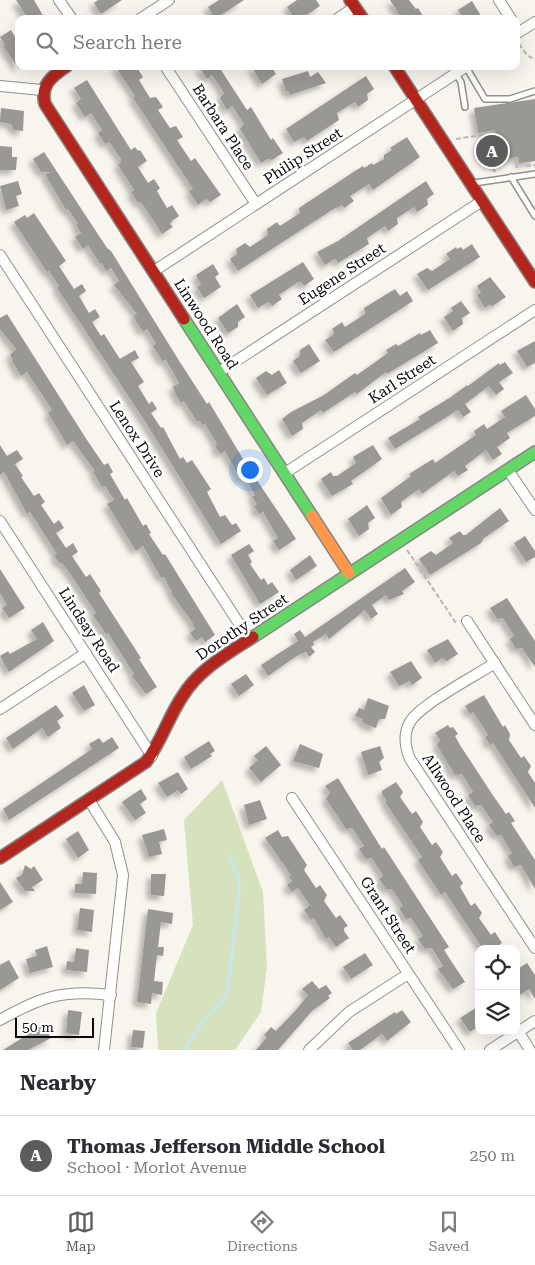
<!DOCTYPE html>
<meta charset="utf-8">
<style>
:root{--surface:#fff;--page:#f2f2f3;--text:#2b2b33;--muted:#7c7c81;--line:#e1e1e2;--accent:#5d5c5a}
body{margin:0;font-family:"Roboto Serif",serif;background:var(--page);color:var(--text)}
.controls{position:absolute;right:15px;bottom:15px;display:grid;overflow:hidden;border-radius:10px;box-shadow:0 5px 20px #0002}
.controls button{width:45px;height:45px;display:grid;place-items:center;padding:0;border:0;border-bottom:1px solid var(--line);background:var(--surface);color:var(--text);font:25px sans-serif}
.scale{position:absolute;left:15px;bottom:12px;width:79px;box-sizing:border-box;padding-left:5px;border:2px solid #0a0a0a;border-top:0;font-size:14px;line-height:18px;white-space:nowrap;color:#0a0a0a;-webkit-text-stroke:4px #fff;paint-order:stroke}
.you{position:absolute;left:249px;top:469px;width:18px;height:18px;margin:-12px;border:4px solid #fff;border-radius:50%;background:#1a73e8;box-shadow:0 0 0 8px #1a73e833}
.badge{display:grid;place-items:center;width:32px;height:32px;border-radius:50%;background:var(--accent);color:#fff;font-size:16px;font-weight:700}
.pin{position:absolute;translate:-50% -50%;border:2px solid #fff;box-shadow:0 1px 5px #0006}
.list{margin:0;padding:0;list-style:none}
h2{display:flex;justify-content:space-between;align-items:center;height:65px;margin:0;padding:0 20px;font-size:21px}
h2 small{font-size:16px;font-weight:400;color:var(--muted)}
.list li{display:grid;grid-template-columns:32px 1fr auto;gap:15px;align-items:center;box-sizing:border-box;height:80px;padding:0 20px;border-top:1px solid var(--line)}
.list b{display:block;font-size:19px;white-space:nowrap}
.list p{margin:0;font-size:16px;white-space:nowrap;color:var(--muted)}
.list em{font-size:16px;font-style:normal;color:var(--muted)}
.icon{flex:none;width:28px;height:28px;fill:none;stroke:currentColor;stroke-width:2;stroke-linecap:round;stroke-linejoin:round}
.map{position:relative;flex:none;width:535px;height:1050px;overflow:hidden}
.search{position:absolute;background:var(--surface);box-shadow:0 5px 20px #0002;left:15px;right:15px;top:15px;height:55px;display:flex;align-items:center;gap:12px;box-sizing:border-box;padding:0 18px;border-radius:10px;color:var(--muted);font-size:19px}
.sheet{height:145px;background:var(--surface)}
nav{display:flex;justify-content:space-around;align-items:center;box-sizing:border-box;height:70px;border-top:1px solid var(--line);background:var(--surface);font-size:14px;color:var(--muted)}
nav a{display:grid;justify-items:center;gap:2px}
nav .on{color:var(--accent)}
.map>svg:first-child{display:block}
</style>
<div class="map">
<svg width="535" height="1050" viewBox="0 0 535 1050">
<defs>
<filter id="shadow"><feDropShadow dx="-4.5" dy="4.5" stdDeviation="2.5" flood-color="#0004"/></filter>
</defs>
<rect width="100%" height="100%" fill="#f8f5ee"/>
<!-- forest -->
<polygon fill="#d6e2be" points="222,780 263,892 267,967 261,1012 235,1050 158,1050 156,1013 193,925 184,820"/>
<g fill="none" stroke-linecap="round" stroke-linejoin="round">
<!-- stream -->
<polyline stroke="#c7e7ef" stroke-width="3" points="184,1050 204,1020 227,995 239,895 239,879 229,855"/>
</g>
<!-- building -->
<g fill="#9a9894" filter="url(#shadow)">
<polygon points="16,0 34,0 45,19 28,19"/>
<polygon points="98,0 122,0 101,14 94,3"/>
<polygon points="219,0 244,0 215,19 208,7"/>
<polygon points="297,0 316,0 320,6 302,18 300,16 295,19 287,7"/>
<polygon points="390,0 409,0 416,9 418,8 425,19 402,19"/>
<polygon points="472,1 483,19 464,19 458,10"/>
<polygon points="11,30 19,44 19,69 3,46 5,45 0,37"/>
<polygon points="115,66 131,66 132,69 136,66 143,77 139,80 150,98 156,97 163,107 158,110 170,128 176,126 183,137 177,140 191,161 195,158 221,195 210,202 206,199 198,205 189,191 193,189 133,98 135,96"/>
<polygon points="199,66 226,66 221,70 247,110 251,107 271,140 273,138 283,153 272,160 268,159 261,163 240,129 244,124 232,106 227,110 220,98 224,93 212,75 207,79"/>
<polygon points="251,66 271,66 276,74 262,84"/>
<polygon points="308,71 310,77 318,72 326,83 290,95 288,91 286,92 282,79"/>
<polygon points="366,76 374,89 367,94 368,100 358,107 355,102 337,113 339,120 307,141 304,137 294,142 286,129"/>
<polygon points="87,80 131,150 135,147 138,151 140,150 147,161 138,167 148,183 154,179 160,188 157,191 167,208 172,205 179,216 172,221 170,224 173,227 162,234 143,205 140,202 138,203 131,192 134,190 118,165 121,162 121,159 109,142 105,144 98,133 102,130 91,113 85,117 76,103 81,99 74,88"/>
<polygon points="535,99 535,161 519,163 518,157 503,159 499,136 496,136 495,130 478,133 474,108"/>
<polygon points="1,108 24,111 23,131 14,130 11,124 0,122"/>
<polygon points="407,137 420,157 373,190 369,184 350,196 354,201 344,208 342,205 332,210 238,271 230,259 237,254 236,249 245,243 250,247 268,235 267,229 277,222 280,226 300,213 299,208 355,171 363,166 364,168 372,163 373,165 384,159 384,155 392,150 390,148"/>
<polygon points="0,146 12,147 12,157 17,157 16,170 0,170"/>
<polygon points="44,152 107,248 111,251 178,359 207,404 209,402 246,464 289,528 296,539 279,550 273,541 278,538 263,512 259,514 254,506 257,504 252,497 255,495 245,478 241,480 225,451 220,454 215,446 217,444 205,424 202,425 200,421 197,422 184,401 181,403 176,395 173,387 179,383 166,360 162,361 153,346 156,344 147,329 143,332 136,321 134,315 137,314 114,285 119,281 111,268 106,271 102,263 100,264 88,245 83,249 75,237 81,233 76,225 78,224 68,209 66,210 45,174 51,172 41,172 33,159"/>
<polygon points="18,181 22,194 16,196 19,206 6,210 0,186"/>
<polygon points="426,181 434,194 427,199 428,205 417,212 414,207 397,218 398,224 388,231 385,226 367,238 369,244 338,263 336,259 333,260 325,265 317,252 338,241"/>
<polygon points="34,213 66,261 59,266 74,289 82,284 86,291 79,296 89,313 95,309 100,317 92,322 101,336 104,334 120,359 135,350 139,358 131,362 144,382 138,386 149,404 152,401 157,409 151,413 161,428 163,427 180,459 183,457 187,463 192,460 211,489 207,492 220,517 225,515 232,525 236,523 241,531 221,544 146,423 57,288 59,286 49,271 47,272 14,222 25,215 27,218"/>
<polygon points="472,244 480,257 428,290 417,274 427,268 432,271 450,259 446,254 456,247 457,249 461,247 463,250"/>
<polygon points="303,262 314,279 304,286 301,282 298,282 279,295 282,299 272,306 269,302 266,303 258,308 250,295"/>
<polygon points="213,264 219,274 215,277 221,287 204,298 197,287 201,285 196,275"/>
<polygon points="490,277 506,297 491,307 490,304 485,308 477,295 481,293 477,286"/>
<polygon points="395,289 400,296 407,291 413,301 334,352 325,340 333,335 334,332 332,329 342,322 345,327 365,314 364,308"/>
<polygon points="461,301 470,313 462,318 463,324 453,331 444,317 453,311 451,308"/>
<polygon points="237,304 245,317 238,322 238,327 228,333 218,318"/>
<polygon points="7,314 87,440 104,465 108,463 113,472 110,474 125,500 127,498 143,526 146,524 151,533 149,534 163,555 165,554 215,635 205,642 202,637 196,641 190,633 195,629 192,622 171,593 172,592 164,577 161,578 143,546 136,551 121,527 107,504 114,500 105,486 102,487 93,472 95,471 73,441 67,445 48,413 52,410 27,372 21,376 12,361 13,360 10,355 16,349 0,329 0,318"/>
<polygon points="430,330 438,343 387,374 386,372 357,394 355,392 323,413 321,410 302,423 303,429 292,436 282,419 291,412 324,395 355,373 357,375 388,353 386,350 396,344 398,346 420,333 421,335"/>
<polygon points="535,341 535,363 527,367 517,351"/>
<polygon points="309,344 320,361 301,373 293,361 300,356 300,350"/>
<polygon points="505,362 513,373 499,382 504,389 496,395 489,386 465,404 471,412 463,417 458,410 395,449 388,438 420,419 418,417 451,397 467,385 468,386 499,363 500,365"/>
<polygon points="279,370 287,383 267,395 256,378 266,371 272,375"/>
<polygon points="526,395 535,409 535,416 507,433 510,438 497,447 502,454 493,460 486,450 465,466 468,470 458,476 454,471 422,494 419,489 401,502 402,507 391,515 381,498 411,476 409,474 433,459 435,463 476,435 474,431 484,424 487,429 505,417 501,411"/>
<polygon points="0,445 7,456 17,450 23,459 15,464 23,476 21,477 34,496 39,493 45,502 41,505 54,524 59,520 64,528 56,533 66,548 73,543 78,552 72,556 86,577 90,574 101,591 99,593 141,658 139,659 157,687 146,694 132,676 134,674 108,633 106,634 93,615 96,613 69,572 61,562 60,564 54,555 57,554 30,512 27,514 4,472 0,475"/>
<polygon points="373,445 382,459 351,481 353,484 332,496 321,479 331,472 333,476 337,476 356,463 353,457"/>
<polygon points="367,505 375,518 368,523 369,529 359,536 348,519"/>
<polygon points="500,508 509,521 484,538 481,543 430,575 419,559 431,551 436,555 453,543 449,538 460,531 463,535 466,535"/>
<polygon points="525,536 535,551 535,557 526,562 514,543"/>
<polygon points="249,544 254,551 248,555 252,562 250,564 261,580 264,578 268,585 272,582 279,592 260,604 231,555"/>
<polygon points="310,555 317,566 296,580 290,570"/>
<polygon points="405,568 415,582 402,591 404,594 389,600 386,595 372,605 378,614 371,619 365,610 329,639 326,634 313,642 314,645 311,647 315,652 309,657 306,652 298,655 268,676 261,665 298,641 294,634 300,630 305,637"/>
<polygon points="0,569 25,608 9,618 2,608 7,605 0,593"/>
<polygon points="507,598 535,641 535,667 522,648 516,649 510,639 514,636 503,618 497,619 490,608"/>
<polygon points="43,622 54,641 9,672 0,656 8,651 10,654 37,639 31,630"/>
<polygon points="448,639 458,654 447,661 442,658 435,663 427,650"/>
<polygon points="411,661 422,678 412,685 410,681 399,686 390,672"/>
<polygon points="246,674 254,685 239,696 231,684"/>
<polygon points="84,685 95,705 84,711 72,693"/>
<polygon points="484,695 503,727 505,725 510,734 509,740 521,758 524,756 531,766 528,772 535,783 535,808 493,743 490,745 485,737 488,735 473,712 470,714 465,706"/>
<polygon points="368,698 389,706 385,719 379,719 376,728 367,725 362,722 363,719 355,716 359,708 364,710"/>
<polygon points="56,705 64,716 57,721 61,728 48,737 42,728 13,749 6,738"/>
<polygon points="448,725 450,728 453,727 458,734 455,736 460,745 492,794 506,814 509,812 515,821 511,823 535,860 535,889 521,865 514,867 508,856 512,853 501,835 496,835 489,825 493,822 481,805 475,806 468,795 473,792 462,774 455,775 441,752 437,745 440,740 435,733"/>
<polygon points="112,737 119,748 9,820 3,809 92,749 89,744 99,738 103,743"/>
<polygon points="209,741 215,751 210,754 212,756 191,769 184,757"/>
<polygon points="300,744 323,754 319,768 293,761"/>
<polygon points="266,746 281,765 261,782 249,768 258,760 254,756"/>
<polygon points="380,746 384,758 379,762 382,770 368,775 361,752"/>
<polygon points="178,772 188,789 181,794 178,790 167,797 158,783"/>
<polygon points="338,778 382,849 384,847 449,947 444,950 465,982 453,989 438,969 443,966 432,948 425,949 418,939 423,936 411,918 406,919 399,908 403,906 392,889 386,889 379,879 383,876 372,858 366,859 359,849 364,846 352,828 346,829 326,799 330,793 325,786"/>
<polygon points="396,782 403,792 400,797 412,814 416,811 423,822 420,827 432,845 436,842 443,852 440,857 452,876 456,873 463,883 460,887 471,906 475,903 482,913 479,918 491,935 495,932 502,943 499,945 502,949 483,949 445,892 441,895 418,860 422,857 385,802 387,801 382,794 382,791"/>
<polygon points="141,789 147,799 140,804 146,813 135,820 122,802"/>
<polygon points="260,800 267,819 249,825 244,805"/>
<polygon points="164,829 167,840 159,842 162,854 149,857 142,835"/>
<polygon points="278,830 282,837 288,836 307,865 304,870 316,888 320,885 327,895 324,901 336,918 340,915 348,926 344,928 344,931 349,938 336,947 329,937 326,939 314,918 311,920 304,910 310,905 298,888 292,892 287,885 292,881 289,877 291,875 265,838"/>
<polygon points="78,831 89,850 78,858 66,839"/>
<polygon points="25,865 31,869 34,866 43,880 32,887 35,891 25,891 16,878 22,875"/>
<polygon points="83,872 97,873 96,894 75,893 75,884 82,884"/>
<polygon points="151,874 166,874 164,896 151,895"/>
<polygon points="0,882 13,902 0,910"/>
<polygon points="80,908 94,910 92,932 77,930"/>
<polygon points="148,909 173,913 172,924 161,922 158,947 164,947 163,956 157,955 154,981 163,982 162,995 152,993 151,1004 137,1002"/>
<polygon points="47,946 53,967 30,973 26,959 37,956 35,950"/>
<polygon points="76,948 89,950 87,972 66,970 67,961 74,962"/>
<polygon points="365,953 373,965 351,979 343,967"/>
<polygon points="9,960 19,978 0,990 0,965"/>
<polygon points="527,963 535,975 535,999 529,989 516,997 516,970"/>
<polygon points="312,981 319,989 326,985 332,993 328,996 330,998 312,1011 278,1050 256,1050 267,1037 264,1035 271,1027 276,1031 296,1010 308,995 302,989"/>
<polygon points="479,1006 479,1026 470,1032 460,1018"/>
<polygon points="68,1010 82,1012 79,1035 66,1033"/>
<polygon points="402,1010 411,1022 387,1041 382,1034 360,1050 353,1050 348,1043 395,1012 396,1014"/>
<polygon points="43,1025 51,1038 28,1050 3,1050"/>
<polygon points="133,1030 145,1031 143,1048 131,1047"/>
</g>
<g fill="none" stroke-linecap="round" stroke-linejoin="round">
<defs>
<g id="lane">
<polyline points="466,67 485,99 510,99 535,91"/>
<polyline points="456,74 461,82 465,107"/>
<polyline points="511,177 535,216"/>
<polyline points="474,183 535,174"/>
</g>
<g id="street">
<polyline points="59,0 72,19"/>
<polyline points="499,0 511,19"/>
<polyline points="140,19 169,0"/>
<polyline points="337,19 355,7"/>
<polyline points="516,34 535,22"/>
<polyline points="165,66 256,204"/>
<polyline points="0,86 42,90"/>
<polyline points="0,255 249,639"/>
<polyline points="154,271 467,66"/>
<polyline points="219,372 482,201"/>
<polyline points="508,470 535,510"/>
<polyline points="285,473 535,310"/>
<polyline points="0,521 152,756"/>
<polyline points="467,621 535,725"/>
<path d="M495 663C475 676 421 704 410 722 403 734 405 747 410 759L535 948"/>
<polyline points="0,709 86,653"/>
<polyline points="292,798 459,1050"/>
<polyline points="89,800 115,842 123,875 104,1050"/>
<path d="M0 1020C40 997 64 989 111 995"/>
<polyline points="518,1031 530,1050"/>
<polyline points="309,1050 349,1012 408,974"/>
<polyline points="490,1050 535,1021"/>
</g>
<g id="fast">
<polyline points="184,319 312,516"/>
<polyline points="253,637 535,452"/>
</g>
<polyline id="slow" points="312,516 349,573"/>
<g id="jam">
<polyline points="350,0 363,19"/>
<path d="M67 66C52 76 40 85 45 104L184 319"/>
<polyline points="394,66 535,282"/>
<path d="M0 858 146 762C161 742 168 718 182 697 198 670 227 654 253 637"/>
</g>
</defs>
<!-- lane casing -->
<use href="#lane" stroke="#91908d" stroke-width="8"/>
<!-- street casing -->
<use href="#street" stroke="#91908d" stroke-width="12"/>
<!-- fast casing -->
<use href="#fast" stroke="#888683" stroke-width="14"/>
<!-- slow casing -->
<use href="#slow" stroke="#888683" stroke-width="14"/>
<!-- jam casing -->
<use href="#jam" stroke="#888683" stroke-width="14"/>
<!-- path -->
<g stroke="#b7b6b5" stroke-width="2" stroke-dasharray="5 2.5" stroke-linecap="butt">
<polyline points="519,44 527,55 535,60"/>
<polyline points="488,134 485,154 495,172"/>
<polyline points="456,139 495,133"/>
<polyline points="515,158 517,168"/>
<polyline points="526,166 535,165"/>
<polyline points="407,550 456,623"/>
</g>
<!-- lane -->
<use href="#lane" stroke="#fefefc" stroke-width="5"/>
<!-- street -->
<use href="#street" stroke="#fefefc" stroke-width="10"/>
<!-- fast -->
<use href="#fast" stroke="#63d668" stroke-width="11"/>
<!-- slow -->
<use href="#slow" stroke="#ff974d" stroke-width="11"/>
<!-- jam -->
<use href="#jam" stroke="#b3261e" stroke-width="11"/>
</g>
<g text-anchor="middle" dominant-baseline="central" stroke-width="5" stroke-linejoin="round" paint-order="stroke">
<!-- street labels -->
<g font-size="15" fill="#0a0a0a" stroke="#fff">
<text transform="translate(223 127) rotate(57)">Barbara Place</text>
<text transform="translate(303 156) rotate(-33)">Philip Street</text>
<text transform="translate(342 274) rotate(-33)">Eugene Street</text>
<text transform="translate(206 324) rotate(57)">Linwood Road</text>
<text transform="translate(402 379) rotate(-33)">Karl Street</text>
<text transform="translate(137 439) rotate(57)">Lenox Drive</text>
<text transform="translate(242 627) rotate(-34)">Dorothy Street</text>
<text transform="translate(89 630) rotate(57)">Lindsay Road</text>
<text transform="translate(454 798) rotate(57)">Allwood Place</text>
<text transform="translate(388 915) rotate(57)">Grant Street</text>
</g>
</g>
</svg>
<div class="controls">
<button><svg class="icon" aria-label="locate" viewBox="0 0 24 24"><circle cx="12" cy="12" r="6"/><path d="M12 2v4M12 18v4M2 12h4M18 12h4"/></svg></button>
<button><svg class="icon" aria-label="layers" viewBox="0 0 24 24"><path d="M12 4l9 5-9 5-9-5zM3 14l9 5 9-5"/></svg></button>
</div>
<div class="scale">50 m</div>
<div class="you"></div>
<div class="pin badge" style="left:492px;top:151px">A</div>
<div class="search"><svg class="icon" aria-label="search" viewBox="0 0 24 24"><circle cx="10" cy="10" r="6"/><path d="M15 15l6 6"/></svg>Search here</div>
</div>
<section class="sheet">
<h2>Nearby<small></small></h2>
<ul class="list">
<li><span class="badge">A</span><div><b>Thomas Jefferson Middle School</b><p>School · Morlot Avenue</p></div><em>250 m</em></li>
</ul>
</section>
<nav>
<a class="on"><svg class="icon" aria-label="map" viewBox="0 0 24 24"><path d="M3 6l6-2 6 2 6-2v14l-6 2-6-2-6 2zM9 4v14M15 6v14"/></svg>Map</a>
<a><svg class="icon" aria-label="directions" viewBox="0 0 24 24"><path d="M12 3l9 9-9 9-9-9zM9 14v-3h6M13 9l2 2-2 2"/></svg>Directions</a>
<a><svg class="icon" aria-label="saved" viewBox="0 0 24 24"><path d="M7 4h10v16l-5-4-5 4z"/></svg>Saved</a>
</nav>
